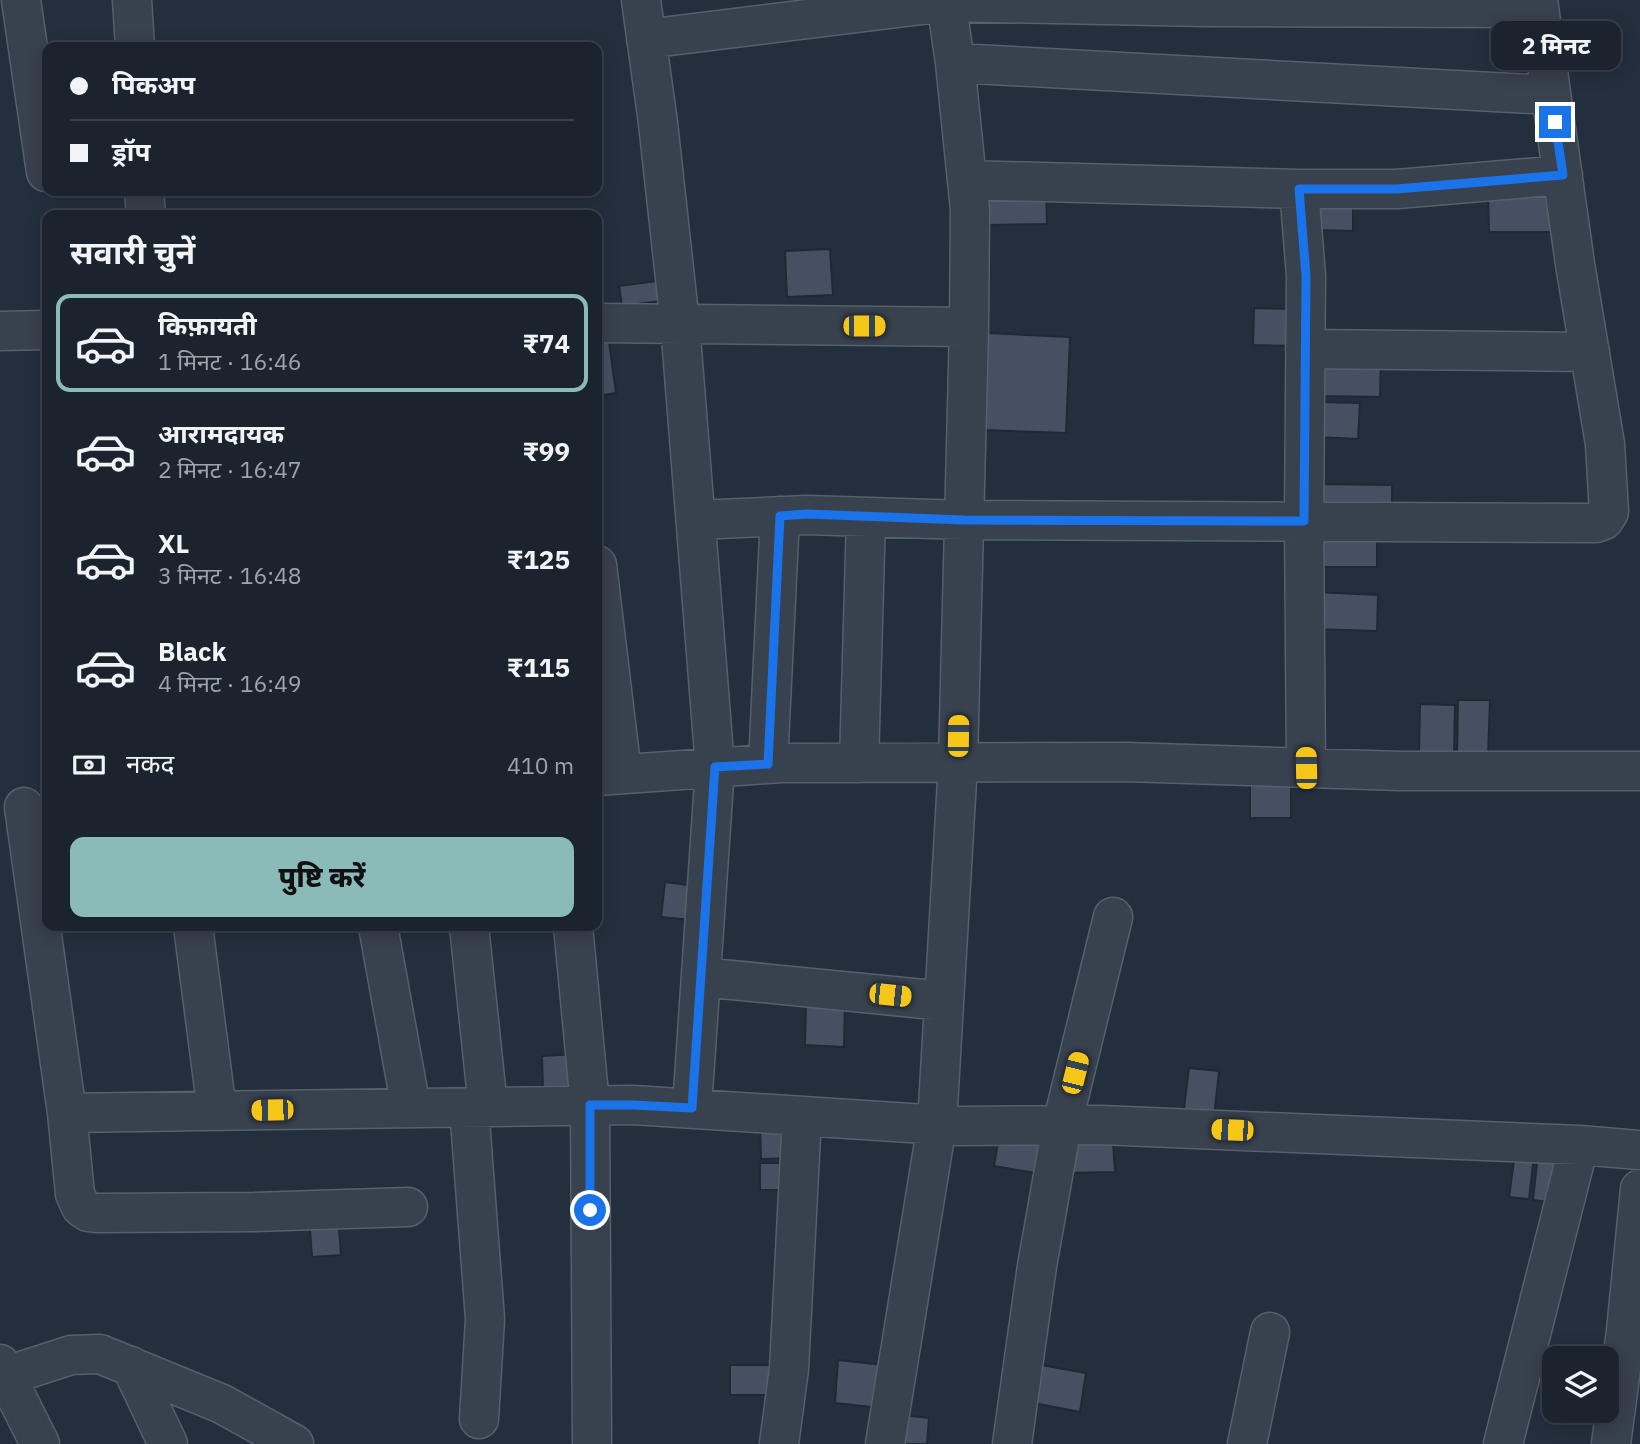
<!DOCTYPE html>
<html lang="hi">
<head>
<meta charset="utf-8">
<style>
	:root { --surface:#1b232e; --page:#242b36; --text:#f1f3f6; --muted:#a0a4aa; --line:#39404a; --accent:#8bbbb9 }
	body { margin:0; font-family:"IBM Plex Sans","Noto Sans Devanagari",sans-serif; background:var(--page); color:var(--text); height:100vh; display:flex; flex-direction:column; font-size:26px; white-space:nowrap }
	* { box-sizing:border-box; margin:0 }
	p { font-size:23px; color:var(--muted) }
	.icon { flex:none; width:38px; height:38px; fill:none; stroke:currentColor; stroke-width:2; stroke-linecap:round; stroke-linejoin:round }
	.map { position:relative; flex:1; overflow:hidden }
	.panel { position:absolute; left:42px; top:210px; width:560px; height:721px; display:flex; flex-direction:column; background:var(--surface); border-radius:14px; box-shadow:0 4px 18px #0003,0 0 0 2px var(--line) }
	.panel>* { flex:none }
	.top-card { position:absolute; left:42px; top:42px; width:560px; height:154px; border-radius:14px; box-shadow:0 4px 18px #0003,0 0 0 2px var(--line); display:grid; align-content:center; height:154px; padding:0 28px; background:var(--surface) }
	.tools { position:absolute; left:1542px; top:1346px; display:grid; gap:14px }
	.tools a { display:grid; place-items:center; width:77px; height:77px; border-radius:14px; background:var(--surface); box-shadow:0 4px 18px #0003,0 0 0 2px var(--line); font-size:35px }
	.end { position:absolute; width:32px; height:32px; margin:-16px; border:9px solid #1a73e8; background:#fff; box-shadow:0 0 0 4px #fff }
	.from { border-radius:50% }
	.bubble { position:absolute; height:49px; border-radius:14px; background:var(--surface); box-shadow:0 4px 18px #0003,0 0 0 2px var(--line); font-size:23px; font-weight:800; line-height:49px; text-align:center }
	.car { position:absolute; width:21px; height:42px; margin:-21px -10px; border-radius:9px; box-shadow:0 0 5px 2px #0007; background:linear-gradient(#f5c518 24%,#345 0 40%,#f5c518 0 76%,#345 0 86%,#f5c518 0) }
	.top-card b { display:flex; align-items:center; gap:24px; height:66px; font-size:26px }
	.top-card b+b { border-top:2px solid var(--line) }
	.top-card i { width:18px; height:18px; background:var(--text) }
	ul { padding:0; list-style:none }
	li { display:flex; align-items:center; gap:21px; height:98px; margin:0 14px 10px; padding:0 14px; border:4px solid transparent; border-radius:14px }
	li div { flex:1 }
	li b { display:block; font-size:26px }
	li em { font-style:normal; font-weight:800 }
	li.active { border-color:var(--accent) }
	li>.icon { width:63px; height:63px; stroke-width:1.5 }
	h2 { padding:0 28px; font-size:32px; line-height:84px }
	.pay { display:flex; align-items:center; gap:18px; height:77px; padding:0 28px; font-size:26px }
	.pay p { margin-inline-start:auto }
	.primary-button { display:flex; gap:14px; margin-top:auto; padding:14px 28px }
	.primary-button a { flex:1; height:80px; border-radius:14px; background:var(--accent); color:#111; font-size:28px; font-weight:800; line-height:80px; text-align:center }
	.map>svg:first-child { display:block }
	.building { fill:#455162; stroke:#1f2835; stroke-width:2 }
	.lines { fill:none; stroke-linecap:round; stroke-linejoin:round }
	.minor-casing { stroke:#565f6c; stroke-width:41 }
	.minor { stroke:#38414e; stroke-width:38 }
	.route { stroke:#1a73e8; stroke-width:9 }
</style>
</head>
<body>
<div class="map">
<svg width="1640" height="1444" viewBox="0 0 1640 1444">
	<rect width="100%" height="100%" fill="#242f3e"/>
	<path class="building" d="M 1046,184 L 1047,224 L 984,225 L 983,185 Z
		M 1488,195 L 1564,195 L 1564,232 L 1489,232 Z
		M 1318,199 L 1353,200 L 1353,231 L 1317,230 Z
		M 830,249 L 833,295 L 787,297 L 785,251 Z
		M 665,280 L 668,300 L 622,306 L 619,286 Z
		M 1254,308 L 1296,309 L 1294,346 L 1253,345 Z
		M 607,327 L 616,393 L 597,396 L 597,328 Z
		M 987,333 L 1070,337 L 1066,433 L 983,430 Z
		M 1320,356 L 1381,357 L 1380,397 L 1319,396 Z
		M 1319,402 L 1360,403 L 1358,439 L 1318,437 Z
		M 1318,484 L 1392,485 L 1392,519 L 1318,518 Z
		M 1316,526 L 1377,526 L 1377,567 L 1316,567 Z
		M 1315,592 L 1378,595 L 1377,631 L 1314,629 Z
		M 1458,700 L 1490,700 L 1488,756 L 1457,755 Z
		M 1420,704 L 1455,705 L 1454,753 L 1419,752 Z
		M 1250,773 L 1291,773 L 1291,818 L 1250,818 Z
		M 665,882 L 696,886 L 692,920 L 661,917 Z
		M 806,1001 L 845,1003 L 844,1047 L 805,1045 Z
		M 577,1054 L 578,1089 L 543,1090 L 542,1056 Z
		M 1189,1068 L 1219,1071 L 1213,1127 L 1182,1124 Z
		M 793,1123 L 795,1158 L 761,1159 L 760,1124 Z
		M 1000,1130 L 1047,1138 L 1042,1174 L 994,1166 Z
		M 1113,1142 L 1115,1172 L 1065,1173 L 1064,1143 Z
		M 1515,1153 L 1534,1156 L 1529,1199 L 1509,1197 Z
		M 1538,1154 L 1562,1157 L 1556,1203 L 1533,1200 Z
		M 760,1163 L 791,1163 L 792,1190 L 760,1190 Z
		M 338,1214 L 341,1255 L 312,1257 L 309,1217 Z
		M 838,1360 L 884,1365 L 881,1408 L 835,1403 Z
		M 730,1365 L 772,1365 L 773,1395 L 730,1395 Z
		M 1041,1365 L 1086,1373 L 1080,1412 L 1034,1403 Z
		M 892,1414 L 929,1418 L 927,1444 L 903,1444 Z"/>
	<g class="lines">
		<defs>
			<path id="minor" d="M 21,0 L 46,172
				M 132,0 L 135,47
				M 641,0 L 658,123 L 680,324 L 715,767 L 692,1108
				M 646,39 L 946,2 L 1206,7 L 1539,8
				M 955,63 L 1551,95
				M 967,180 L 1299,189 L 1397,189 L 1563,175
				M 1299,189 L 1306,276 L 1304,521 L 1306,768
				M 144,191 L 146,215
				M 597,323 L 969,327 L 970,210 L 955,63 L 946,0
				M 0,331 L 47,330
				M 1305,349 L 1590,352
				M 696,520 L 807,515 L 964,520 L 1596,523 L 1604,520 L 1609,512 L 1605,444 L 1575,264 L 1538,0
				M 597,565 L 622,774
				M 859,763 L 866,517
				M 768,764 L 780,516
				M 597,776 L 781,763 L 1126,762 L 1400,771 L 1640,771
				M 24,807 L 67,1113 L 75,1194 L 81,1207 L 88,1212 L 96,1213 L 254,1212 L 408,1207
				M 193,926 L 217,1111
				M 378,926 L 411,1108
				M 469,926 L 488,1107
				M 573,926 L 590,1105 L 592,1444
				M 701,977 L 944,1001
				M 469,1107 L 485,1319 L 479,1419
				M 67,1113 L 633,1105 L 956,1126 L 1101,1125 L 1579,1145 L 1640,1150
				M 0,1364 L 40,1444
				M 131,1366 L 168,1444
				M 0,1378 L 71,1355 L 100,1354 L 222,1404 L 294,1444
				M 779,1444 L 789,1369 L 802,1116
				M 885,1444 L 937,1124 L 958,763 L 969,327
				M 1012,1444 L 1037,1266 L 1062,1125 L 1113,917
				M 1247,1444 L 1270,1332
				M 1503,1444 L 1579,1145
				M 1611,1444 L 1626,1331 L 1640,1189"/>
		</defs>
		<use href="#minor" class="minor-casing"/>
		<use href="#minor" class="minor"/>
	</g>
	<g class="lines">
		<path class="route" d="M 590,1210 L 590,1105 L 633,1105 L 692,1108 L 715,767 L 768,764 L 780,516 L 807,514 L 964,520 L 1304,521 L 1306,276 L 1299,189 L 1397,189 L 1563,175 L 1555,122"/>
	</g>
</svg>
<div class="tools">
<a><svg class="icon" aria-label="layers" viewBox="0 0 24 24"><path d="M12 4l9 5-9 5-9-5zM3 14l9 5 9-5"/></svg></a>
</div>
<i class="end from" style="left:590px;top:1210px"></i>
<i class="end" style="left:1555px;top:122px"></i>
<div class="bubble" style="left:1491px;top:21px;width:130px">2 मिनट</div>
<i class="car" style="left:864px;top:326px;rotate:90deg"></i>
<i class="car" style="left:958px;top:736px;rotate:1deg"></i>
<i class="car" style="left:1306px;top:768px;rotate:359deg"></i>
<i class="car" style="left:890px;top:995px;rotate:96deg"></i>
<i class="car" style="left:1075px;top:1073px;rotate:14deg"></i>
<i class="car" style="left:272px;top:1110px;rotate:269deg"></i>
<i class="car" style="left:1232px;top:1130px;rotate:272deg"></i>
<div class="top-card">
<b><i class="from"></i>पिकअप</b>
<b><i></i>ड्रॉप</b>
</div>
<section class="panel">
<h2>सवारी चुनें</h2>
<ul>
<li class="active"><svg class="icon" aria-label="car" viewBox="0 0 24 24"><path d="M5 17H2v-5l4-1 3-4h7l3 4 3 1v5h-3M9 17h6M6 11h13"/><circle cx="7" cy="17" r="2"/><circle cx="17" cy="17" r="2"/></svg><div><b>किफ़ायती</b><p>1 मिनट · 16:46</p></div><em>₹74</em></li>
<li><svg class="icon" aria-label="car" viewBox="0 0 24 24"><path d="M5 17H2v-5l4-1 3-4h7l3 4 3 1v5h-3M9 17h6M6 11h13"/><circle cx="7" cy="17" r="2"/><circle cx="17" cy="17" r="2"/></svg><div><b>आरामदायक</b><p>2 मिनट · 16:47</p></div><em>₹99</em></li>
<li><svg class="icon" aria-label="car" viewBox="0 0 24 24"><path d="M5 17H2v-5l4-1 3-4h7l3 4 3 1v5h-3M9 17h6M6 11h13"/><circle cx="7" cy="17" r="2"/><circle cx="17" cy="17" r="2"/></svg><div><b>XL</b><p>3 मिनट · 16:48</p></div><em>₹125</em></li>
<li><svg class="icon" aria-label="car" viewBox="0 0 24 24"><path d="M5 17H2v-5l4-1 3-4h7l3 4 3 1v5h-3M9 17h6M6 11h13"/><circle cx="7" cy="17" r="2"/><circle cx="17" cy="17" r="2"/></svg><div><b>Black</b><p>4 मिनट · 16:49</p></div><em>₹115</em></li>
</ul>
<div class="pay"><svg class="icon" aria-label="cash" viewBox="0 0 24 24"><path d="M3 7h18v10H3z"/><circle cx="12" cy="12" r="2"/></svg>नकद<p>410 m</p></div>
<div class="primary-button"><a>पुष्टि करें</a></div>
</section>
</div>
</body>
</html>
